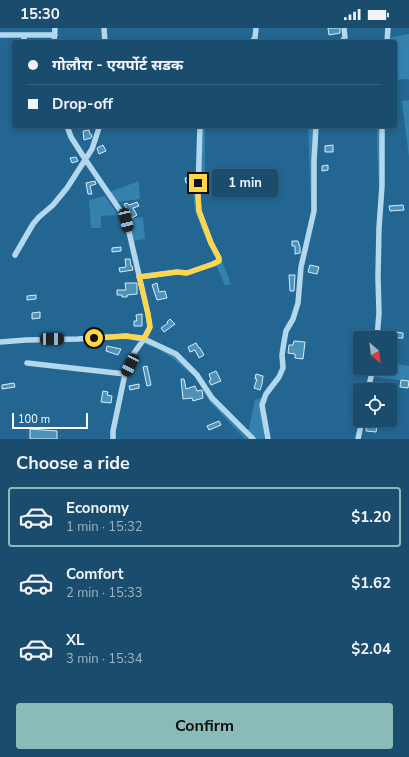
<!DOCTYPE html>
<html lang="en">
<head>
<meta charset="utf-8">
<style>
	:root { --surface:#1a4c6d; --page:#275675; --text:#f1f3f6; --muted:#9fb4c2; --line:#386380; --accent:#8bbbb9 }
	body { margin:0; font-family:"Nunito Sans","Noto Sans Devanagari",sans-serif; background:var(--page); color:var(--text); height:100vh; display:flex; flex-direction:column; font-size:15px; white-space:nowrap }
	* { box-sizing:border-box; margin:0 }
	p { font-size:13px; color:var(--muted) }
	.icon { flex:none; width:22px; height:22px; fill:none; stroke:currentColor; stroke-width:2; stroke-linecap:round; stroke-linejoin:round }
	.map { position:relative; height:411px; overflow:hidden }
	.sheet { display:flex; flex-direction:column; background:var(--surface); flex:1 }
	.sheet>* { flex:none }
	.guide { position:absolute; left:12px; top:12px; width:385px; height:88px; border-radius:4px; box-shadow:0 2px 6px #0003,0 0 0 1px var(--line); display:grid; align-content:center; height:88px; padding:0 16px; background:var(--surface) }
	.needle { width:26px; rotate:152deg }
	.tools { position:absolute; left:353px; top:303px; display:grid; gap:8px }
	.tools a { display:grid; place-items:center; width:44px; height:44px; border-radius:4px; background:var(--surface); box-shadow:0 2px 6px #0003,0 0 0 1px var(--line); font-size:20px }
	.scale { position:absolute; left:12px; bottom:10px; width:76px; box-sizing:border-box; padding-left:4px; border:2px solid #fff; border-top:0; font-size:11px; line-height:14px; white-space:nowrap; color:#fff; -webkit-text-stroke:3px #226691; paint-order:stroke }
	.end { position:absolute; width:18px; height:18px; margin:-9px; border:5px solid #ffd54a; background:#111; box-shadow:0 0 0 2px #111 }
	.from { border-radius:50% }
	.bubble { position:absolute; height:28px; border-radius:4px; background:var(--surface); box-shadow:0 2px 6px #0003,0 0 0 1px var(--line); font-size:13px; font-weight:700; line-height:28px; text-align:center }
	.car { position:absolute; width:12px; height:24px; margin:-12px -6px; border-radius:5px; box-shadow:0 0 3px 1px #0007; background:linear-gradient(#222 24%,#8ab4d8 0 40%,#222 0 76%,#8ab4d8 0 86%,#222 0) }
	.guide b { display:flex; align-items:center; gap:14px; height:38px; font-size:15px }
	.guide b+b { border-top:1px solid var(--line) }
	.guide i { width:10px; height:10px; background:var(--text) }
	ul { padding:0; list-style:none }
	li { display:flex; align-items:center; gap:12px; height:60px; margin:0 8px 6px; padding:0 8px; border:2px solid transparent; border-radius:4px }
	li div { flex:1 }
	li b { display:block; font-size:15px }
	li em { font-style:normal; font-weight:700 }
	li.active { border-color:var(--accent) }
	li>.icon { width:36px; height:36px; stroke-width:1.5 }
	h2 { padding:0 16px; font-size:18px; line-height:48px }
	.cta { display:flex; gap:8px; margin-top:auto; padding:8px 16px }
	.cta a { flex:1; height:46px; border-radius:4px; background:var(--accent); color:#111; font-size:16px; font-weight:700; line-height:46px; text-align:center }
	.status { display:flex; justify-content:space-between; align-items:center; height:28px; padding:0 20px; background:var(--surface); direction:ltr }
	.status svg { height:11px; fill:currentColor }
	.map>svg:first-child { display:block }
	.green { fill:#3581ae }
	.building { fill:#4e91b9; stroke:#d8edf9 }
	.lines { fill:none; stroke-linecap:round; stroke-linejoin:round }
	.minor { stroke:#b3d7ed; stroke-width:5.5 }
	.route { stroke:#ffd54a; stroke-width:5 }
</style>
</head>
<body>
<div class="status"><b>15:30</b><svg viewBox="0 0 49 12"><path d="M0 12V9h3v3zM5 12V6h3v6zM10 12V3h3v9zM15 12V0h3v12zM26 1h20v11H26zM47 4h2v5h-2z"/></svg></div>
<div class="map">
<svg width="409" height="411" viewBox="0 0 409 411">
	<rect width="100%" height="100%" fill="#226691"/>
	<path class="green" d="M 409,6 L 409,52 L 408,51 L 395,52 L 395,14 L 390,14 L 391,9 Z
		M 409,72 L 409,130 L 402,73 Z
		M 201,98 L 205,98 L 205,145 L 201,146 Z
		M 308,98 L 312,98 L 313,99 L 312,178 L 311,178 Z
		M 377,98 L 379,98 C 380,120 382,142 379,163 L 377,117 Z
		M 197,102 L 198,108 L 196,168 L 210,215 L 217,233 L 212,235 L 216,231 L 203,204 L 195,183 L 192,157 L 195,156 Z
		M 139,153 L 140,171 L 116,174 L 109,164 Z
		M 105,168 L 118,187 L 101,188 L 101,200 L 91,200 L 89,172 Z
		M 143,189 L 145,211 L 133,213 L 128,191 Z
		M 222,233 L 231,256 L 225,258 L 216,236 Z
		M 144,314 L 159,319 L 174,328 L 196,348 L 223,385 L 248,411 L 245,411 L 210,374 L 195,349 L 172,330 L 158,321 L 142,315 Z
		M 390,335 L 409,338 L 409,353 L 374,349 L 376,340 L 390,340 Z
		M 261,370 L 261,385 L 265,411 L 255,411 L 244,401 L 249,401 L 255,372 Z"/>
	<path class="building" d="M 328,0 L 340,0 L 340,5 L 329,7 Z
		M 89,102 L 90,106 L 91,106 L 92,108 L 91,110 L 84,112 L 83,103 Z
		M 103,117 L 106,123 L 99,126 L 97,120 Z
		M 333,117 L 333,124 L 325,124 L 325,118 Z
		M 76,129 L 78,133 L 72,135 L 70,130 Z
		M 328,137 L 328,142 L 322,143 L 322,138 Z
		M 192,149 L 192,155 L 186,155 L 185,150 Z
		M 95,153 L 96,156 L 90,158 L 92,166 L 88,166 L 86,155 Z
		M 137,174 L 139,178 L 133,180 L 137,187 L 132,190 L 124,176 L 127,175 L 129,177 Z
		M 403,177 L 404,182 L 390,183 L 389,178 Z
		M 292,213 L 298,213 L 300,219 L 300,225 L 295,226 L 295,218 L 292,218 Z
		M 121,219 L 121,223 L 112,224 L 112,220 Z
		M 125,231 L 130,231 L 131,238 L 132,238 L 133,242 L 120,244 L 119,240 L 126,239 Z
		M 310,237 L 319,239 L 317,246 L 308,244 Z
		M 289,247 L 295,247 L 294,263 L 290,263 Z
		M 125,255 L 137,255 L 137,266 L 127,267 L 127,269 L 122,269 L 122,267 L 117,267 L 117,262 L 126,262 Z
		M 157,255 L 159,264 L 165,263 L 167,270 L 157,272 L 152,257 Z
		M 36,267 L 36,271 L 27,272 L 27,268 Z
		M 40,284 L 40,290 L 32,291 L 32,285 Z
		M 142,286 L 142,298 L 134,298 L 134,293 L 137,293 L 136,287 Z
		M 170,291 L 175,296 L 164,304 L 161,300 L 168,295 L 167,294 Z
		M 396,304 L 403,305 L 403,310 L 396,310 Z
		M 294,313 L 305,314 L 303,331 L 295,330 L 295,326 L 288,325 L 289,317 L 293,317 Z
		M 196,315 L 199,320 L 200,320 L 204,327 L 199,330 L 195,322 L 190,324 L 188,319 Z
		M 107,318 L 121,321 L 118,327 L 106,323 Z
		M 147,338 L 151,357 L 147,358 L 143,339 Z
		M 216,343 L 221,353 L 211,357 L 209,353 L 211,352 L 209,346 Z
		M 256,346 L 263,348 L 262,356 L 260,362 L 254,360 L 257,351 L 255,351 Z
		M 181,351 L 184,351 L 186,361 L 195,358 L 197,363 L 202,362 L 203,370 L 193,373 L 192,370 L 183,371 Z
		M 401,352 L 409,353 L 408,360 L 400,359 Z
		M 14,355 L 15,359 L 2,361 L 2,357 Z
		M 139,356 L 139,360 L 130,362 L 129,358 Z
		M 392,358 L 397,359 L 395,367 L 390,366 Z
		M 103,363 L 108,364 L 107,367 L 112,368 L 111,375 L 101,374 Z
		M 367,392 L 378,392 L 376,404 L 366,403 Z
		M 219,393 L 221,397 L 209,402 L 207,398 Z
		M 30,401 L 57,403 L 57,411 L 30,411 Z"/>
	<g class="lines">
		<path class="minor" d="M 104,0 L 105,14
			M 0,7 L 55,7
			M 24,14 L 24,7
			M 54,14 L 55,0
			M 252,14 L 255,10 L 256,0
			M 342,14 L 345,9 L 344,0
			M 387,14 L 388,0
			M 67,98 L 71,109 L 85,131 L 126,191 L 148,286 L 150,299 L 144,311 L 134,325 L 125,346 L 113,403 L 113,411
			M 15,227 L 33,196 L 39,189 L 53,177 L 67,160 L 92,121 L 98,103 L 99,98
			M 139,249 L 177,244 L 187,245 L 213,236 L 219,233 L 219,230 L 211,215 L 199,183 L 198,168 L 200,98
			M 377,310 L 379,285 L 378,249 L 379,200 L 382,158 L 382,98
			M 0,314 L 26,312 L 78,311 L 126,308 L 144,311 L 176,326 L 197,347 L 212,370 L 253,411
			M 27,335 L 125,346
			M 368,362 L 373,340
			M 268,411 L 262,377 L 266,366 L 279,349 L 283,340 L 282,327 L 284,314 L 286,303 L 293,291 L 298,275 L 301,239 L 314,183 L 314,133 L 316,98
			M 358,411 L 362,392"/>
	</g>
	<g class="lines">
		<path class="route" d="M 94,310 L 126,308 L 144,310 L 150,299 L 148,286 L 139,249 L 177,244 L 187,245 L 213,236 L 219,233 L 219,230 L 211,215 L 199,183 L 198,168 L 198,155"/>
	</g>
</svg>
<div class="tools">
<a><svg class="needle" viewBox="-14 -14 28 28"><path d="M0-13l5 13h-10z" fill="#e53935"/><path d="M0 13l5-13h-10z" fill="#9fb4c2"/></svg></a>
<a><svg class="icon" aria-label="locate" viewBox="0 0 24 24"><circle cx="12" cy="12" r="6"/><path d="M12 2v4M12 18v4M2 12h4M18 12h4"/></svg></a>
</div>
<div class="scale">100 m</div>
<i class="end from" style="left:94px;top:310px"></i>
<i class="end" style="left:198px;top:155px"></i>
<div class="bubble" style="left:212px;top:141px;width:66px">1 min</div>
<i class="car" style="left:126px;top:192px;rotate:167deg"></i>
<i class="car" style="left:52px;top:311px;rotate:89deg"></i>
<i class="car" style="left:130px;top:337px;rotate:207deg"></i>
<div class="guide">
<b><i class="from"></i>गोलौरा - एयर्पोर्ट सडक</b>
<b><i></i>Drop-off</b>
</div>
</div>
<section class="sheet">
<h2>Choose a ride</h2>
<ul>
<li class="active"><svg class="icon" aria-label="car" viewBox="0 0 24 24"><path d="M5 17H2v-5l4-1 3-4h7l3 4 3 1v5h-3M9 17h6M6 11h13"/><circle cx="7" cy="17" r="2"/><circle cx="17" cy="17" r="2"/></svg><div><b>Economy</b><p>1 min · 15:32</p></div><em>$1.20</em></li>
<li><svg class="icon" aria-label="car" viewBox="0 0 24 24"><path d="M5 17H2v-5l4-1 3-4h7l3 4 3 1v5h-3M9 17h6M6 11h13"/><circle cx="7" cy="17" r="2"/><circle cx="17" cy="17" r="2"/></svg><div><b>Comfort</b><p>2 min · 15:33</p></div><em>$1.62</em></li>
<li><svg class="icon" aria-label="car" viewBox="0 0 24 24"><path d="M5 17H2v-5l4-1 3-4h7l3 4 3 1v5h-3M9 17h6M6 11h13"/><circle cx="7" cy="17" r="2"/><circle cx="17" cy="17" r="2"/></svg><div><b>XL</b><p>3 min · 15:34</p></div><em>$2.04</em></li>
</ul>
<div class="cta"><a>Confirm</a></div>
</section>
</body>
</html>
